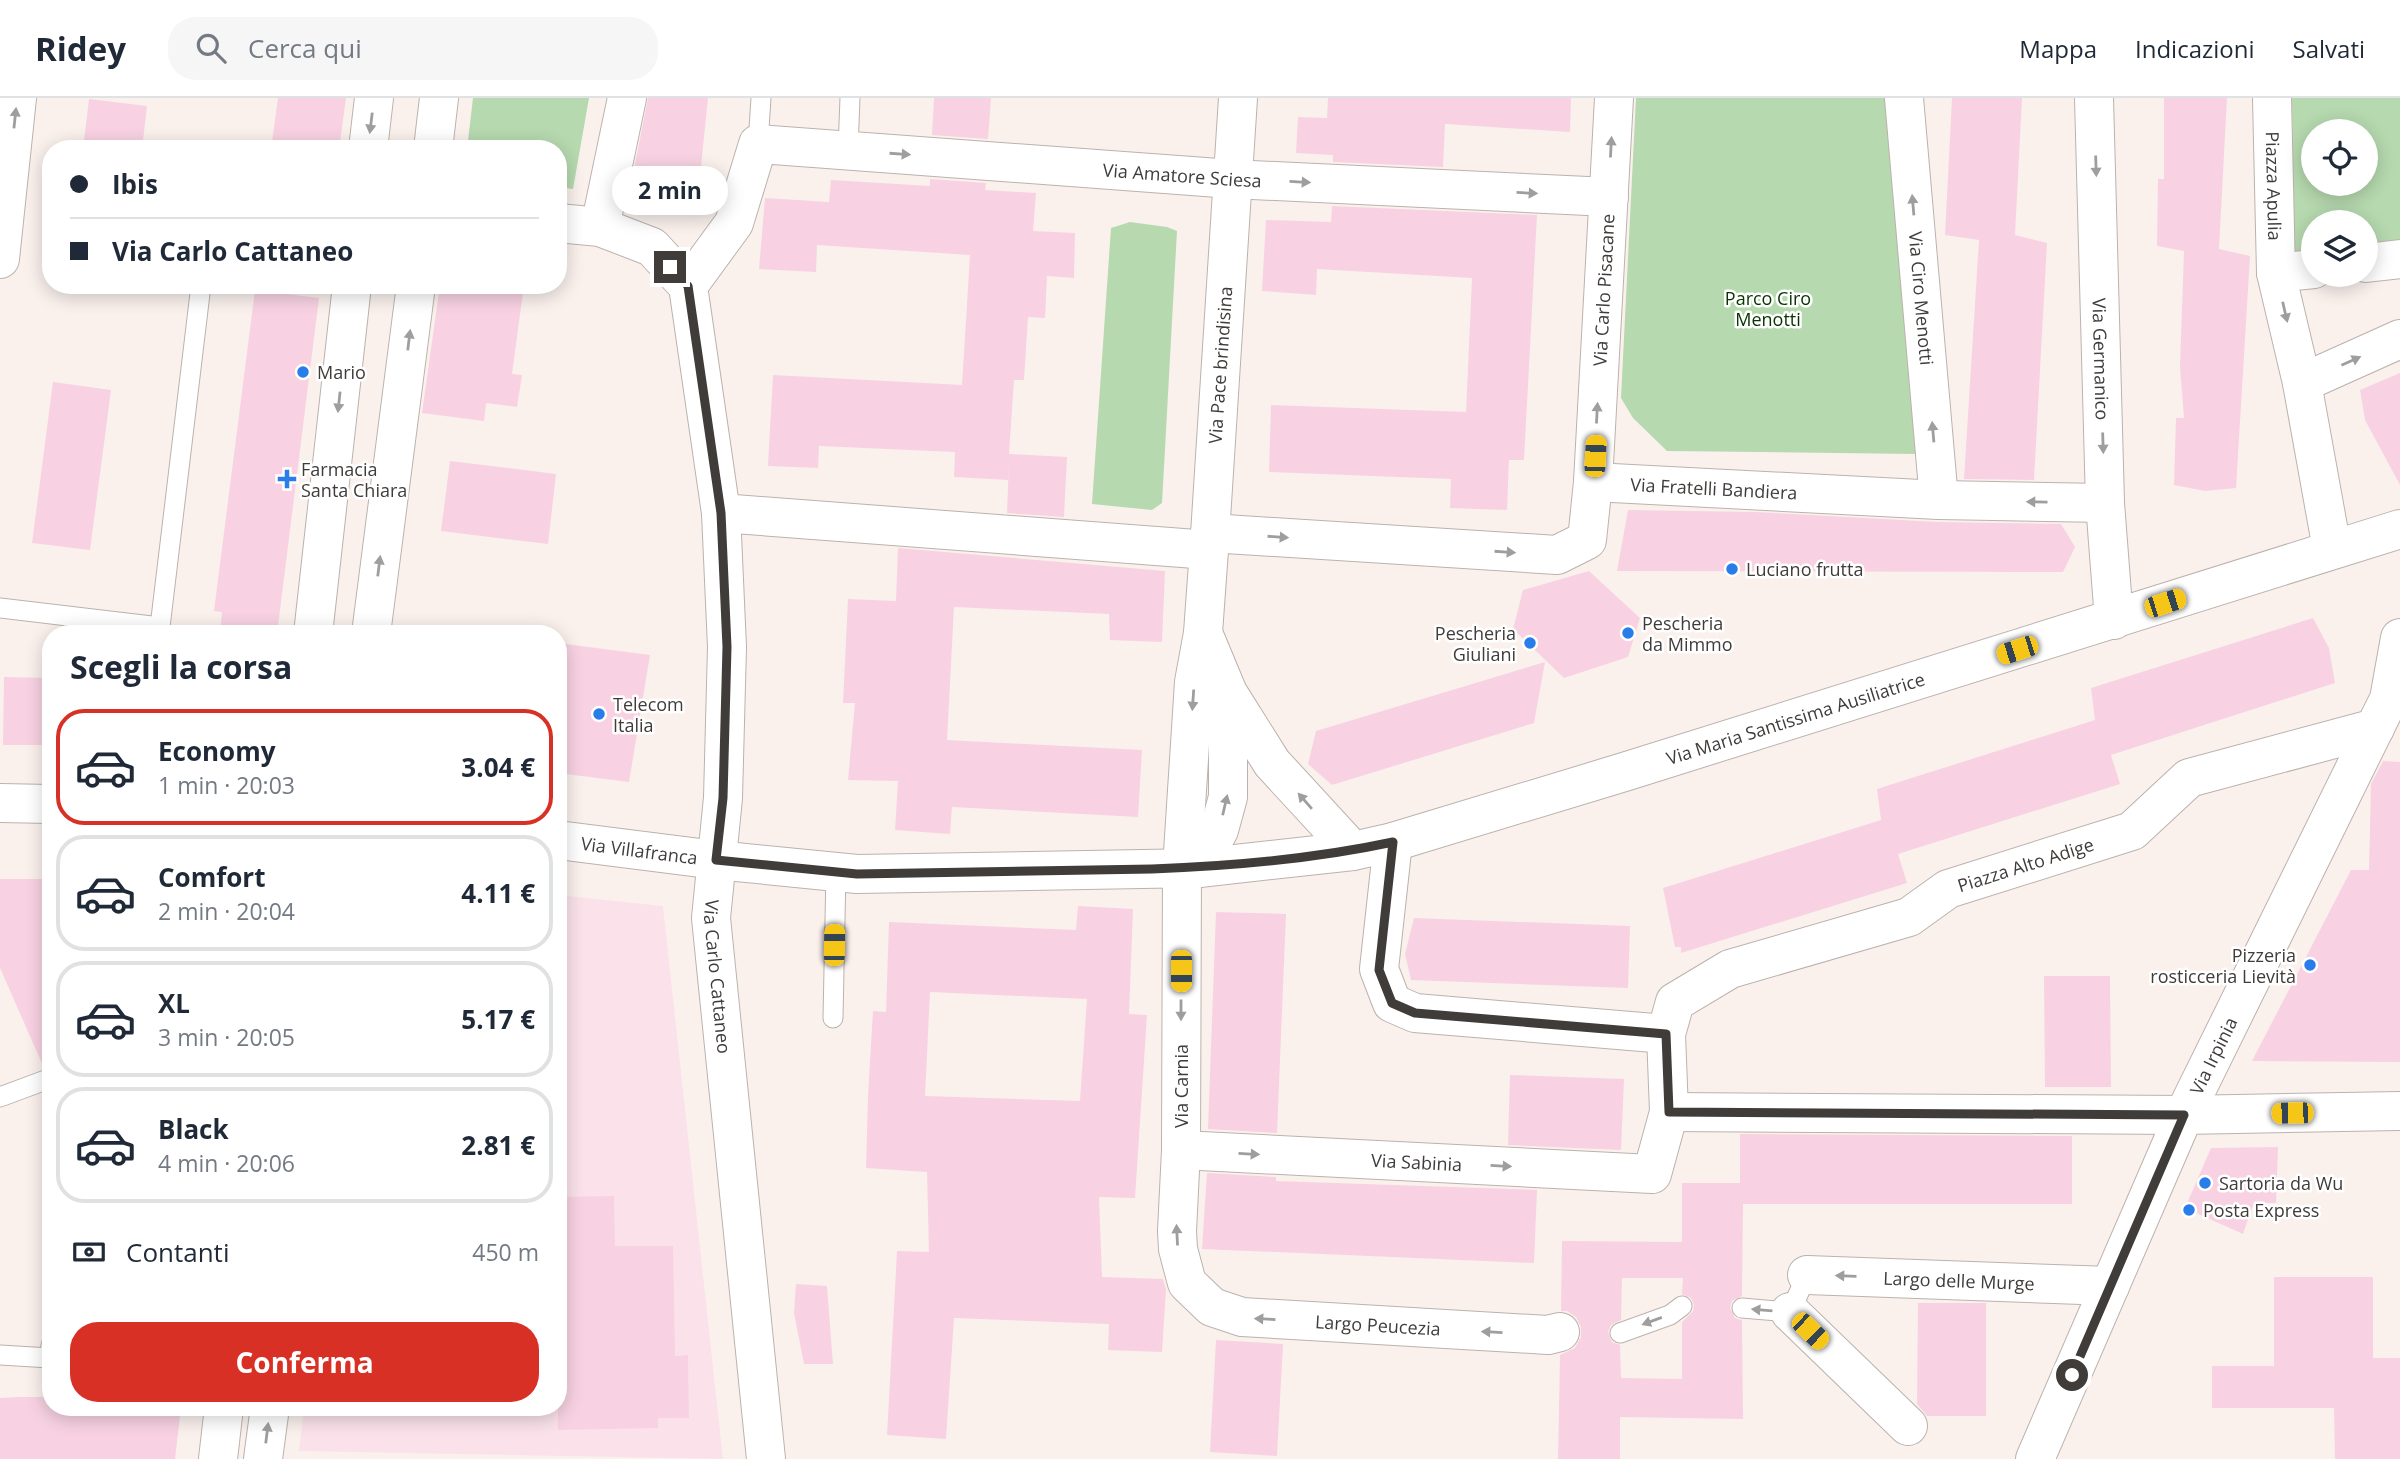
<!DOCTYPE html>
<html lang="it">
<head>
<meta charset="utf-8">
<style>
	:root { --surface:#fff; --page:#f6f6f7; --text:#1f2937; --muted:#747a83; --line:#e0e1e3; --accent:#d93025 }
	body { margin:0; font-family:"Open Sans",sans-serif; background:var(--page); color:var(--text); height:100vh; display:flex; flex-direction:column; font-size:26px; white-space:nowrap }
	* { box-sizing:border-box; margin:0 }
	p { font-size:23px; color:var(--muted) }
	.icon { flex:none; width:38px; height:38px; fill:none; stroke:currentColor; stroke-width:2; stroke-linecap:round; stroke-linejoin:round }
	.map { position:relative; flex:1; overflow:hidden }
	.details { position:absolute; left:42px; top:527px; width:525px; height:791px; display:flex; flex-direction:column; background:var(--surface); border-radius:28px; box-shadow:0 4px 18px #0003 }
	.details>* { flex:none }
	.guide { position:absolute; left:42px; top:42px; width:525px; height:154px; border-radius:28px; box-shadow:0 4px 18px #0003; display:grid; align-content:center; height:154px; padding:0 28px; background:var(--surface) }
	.tools { position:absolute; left:2301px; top:21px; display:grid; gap:14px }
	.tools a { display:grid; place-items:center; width:77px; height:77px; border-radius:50%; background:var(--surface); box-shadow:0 4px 18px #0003; font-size:35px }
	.end { position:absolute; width:32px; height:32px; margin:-16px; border:9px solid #3f3c3a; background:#fff; box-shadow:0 0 0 4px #fff }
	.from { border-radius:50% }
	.bubble { position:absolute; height:49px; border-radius:24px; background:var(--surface); box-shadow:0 4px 18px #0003; font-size:23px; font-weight:700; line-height:49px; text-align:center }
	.car { position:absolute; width:21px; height:42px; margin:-21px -10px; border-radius:9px; box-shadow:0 0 5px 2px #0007; background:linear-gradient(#f5c518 24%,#345 0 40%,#f5c518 0 76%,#345 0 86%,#f5c518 0) }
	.guide b { display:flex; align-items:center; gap:24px; height:66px; font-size:26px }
	.guide b+b { border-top:2px solid var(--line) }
	.guide i { width:18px; height:18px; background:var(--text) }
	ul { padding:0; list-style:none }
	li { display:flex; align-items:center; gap:21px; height:116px; margin:0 14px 10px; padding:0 14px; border:4px solid var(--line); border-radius:28px }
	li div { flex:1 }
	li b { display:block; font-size:26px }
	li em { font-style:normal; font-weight:700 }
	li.on { border-color:var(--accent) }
	li>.icon { width:63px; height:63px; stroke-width:1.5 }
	h2 { padding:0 28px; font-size:32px; line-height:84px }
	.pay { display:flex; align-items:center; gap:18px; height:77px; padding:0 28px; font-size:26px }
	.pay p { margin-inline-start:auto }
	.action { display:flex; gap:14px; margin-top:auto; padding:14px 28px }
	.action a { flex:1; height:80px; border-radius:28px; background:var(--accent); color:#fff; font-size:28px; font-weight:700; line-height:80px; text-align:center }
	header { display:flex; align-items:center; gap:42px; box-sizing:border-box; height:98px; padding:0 35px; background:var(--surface); border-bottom:2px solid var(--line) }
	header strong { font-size:33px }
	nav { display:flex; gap:38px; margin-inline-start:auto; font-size:24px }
	.search { width:490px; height:63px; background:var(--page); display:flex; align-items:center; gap:18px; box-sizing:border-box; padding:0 24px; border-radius:28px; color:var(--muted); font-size:26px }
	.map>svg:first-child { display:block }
	.education { fill:#fbe2ea }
	.green { fill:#b6d9af; fill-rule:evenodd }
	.building { fill:#f8d2e2; fill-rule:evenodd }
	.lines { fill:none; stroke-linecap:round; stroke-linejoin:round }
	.lane-casing { stroke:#bbb2ae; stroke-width:21 }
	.street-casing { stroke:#bbb2ae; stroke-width:40 }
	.secondary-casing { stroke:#bbb2ae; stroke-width:40 }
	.lane { stroke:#fff; stroke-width:19 }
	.street { stroke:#fff; stroke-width:38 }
	.secondary { stroke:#fff; stroke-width:38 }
	.oneway { fill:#9f9e9c }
	.route { stroke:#3f3c3a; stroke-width:9 }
	.poi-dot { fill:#287de8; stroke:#fff; stroke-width:2.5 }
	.labels { text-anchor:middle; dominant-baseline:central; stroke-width:5; stroke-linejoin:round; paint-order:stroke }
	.street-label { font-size:18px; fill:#3f3c3a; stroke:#fff }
	.park-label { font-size:18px; fill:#093402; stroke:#fff }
	.poi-label { font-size:18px; fill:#3f3c3a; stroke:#fff; text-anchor:start }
</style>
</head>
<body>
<header>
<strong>Ridey</strong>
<div class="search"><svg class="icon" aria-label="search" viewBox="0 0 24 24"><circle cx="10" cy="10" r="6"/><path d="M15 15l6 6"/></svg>Cerca qui</div>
<nav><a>Mappa</a><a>Indicazioni</a><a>Salvati</a></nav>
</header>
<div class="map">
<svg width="2400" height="1361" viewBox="0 0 2400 1361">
	<rect width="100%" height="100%" fill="#faf1ed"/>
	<path class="education" d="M 558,797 L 663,808 L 723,1361 L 299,1353 L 304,1309 L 558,1309 Z"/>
	<path class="green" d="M 473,0 L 589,0 L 573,91 L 558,89 L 558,51 L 467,51 Z
		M 1636,0 L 1898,0 L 1918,356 L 1667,353 L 1633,320 L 1621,300 Z
		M 2292,0 L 2400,0 L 2400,147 L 2366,150 L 2366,124 L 2314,124 L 2313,155 L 2294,156 ZM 2314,33 L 2366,33 L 2366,86 L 2314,86 Z
		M 1130,124 L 1167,129 L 1177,133 L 1162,405 L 1152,412 L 1092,406 L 1111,130 Z"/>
	<path class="building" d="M 278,0 L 346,0 L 339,51 L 271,51 Z
		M 648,0 L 708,0 L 700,78 L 670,84 L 634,71 Z
		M 934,0 L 991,0 L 988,41 L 932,37 Z
		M 1328,0 L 1571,0 L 1570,34 L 1445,26 L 1443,69 L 1333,64 L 1333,57 L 1296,55 L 1298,19 L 1327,20 Z
		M 1952,0 L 2022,0 L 2015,137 L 2047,145 L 2034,382 L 1964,381 L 1979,142 L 1945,137 Z
		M 2164,0 L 2227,0 L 2219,151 L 2250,158 L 2236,390 L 2205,393 L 2174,387 L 2176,320 L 2184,320 L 2180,269 L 2184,153 L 2157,148 L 2158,81 L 2164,81 Z
		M 89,1 L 147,8 L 142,51 L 83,51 Z
		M 930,81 L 986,85 L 985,92 L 1036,95 L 1033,133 L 1075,135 L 1074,180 L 1047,178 L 1045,220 L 1028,219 L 1024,282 L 1014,282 L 1009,356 L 1067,359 L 1064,419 L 1007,415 L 1009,362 L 1008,382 L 954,379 L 955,354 L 819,348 L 818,370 L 768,368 L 773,277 L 962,287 L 970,157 L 817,147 L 816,174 L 759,171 L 765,100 L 829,104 L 831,82 L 930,88 Z
		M 1332,108 L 1537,117 L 1524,362 L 1509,362 L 1507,412 L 1450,410 L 1451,381 L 1269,374 L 1271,307 L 1466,314 L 1472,180 L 1317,171 L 1316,197 L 1262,193 L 1266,122 L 1331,124 Z
		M 440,187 L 524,187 L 512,276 L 522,277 L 517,309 L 486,305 L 484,323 L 422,315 Z
		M 255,192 L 319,200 L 277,536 L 220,536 L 222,514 L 214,513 Z
		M 2400,275 L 2400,387 L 2365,322 L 2360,292 Z
		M 53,284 L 111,292 L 90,452 L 32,445 Z
		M 450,363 L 556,376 L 548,446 L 441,433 Z
		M 1628,412 L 1755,414 L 1938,424 L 2061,426 L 2075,449 L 2063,474 L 1617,473 Z
		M 898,450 L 1165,473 L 1162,544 L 1110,542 L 1109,516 L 954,509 L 947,642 L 1142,652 L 1138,719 L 952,709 L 950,736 L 895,732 L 898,683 L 848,682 L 855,605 L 843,605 L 848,501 L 896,503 Z
		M 1589,473 L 1640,520 L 1628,559 L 1564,580 L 1513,531 L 1523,492 Z
		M 2313,520 L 2329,550 L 2335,585 L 2111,657 L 2120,686 L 1898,756 L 1907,785 L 1681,855 L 1681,849 L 1675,849 L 1663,790 L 1881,722 L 1877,691 L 2095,622 L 2091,590 Z
		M 558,545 L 650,557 L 629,684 L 558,675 Z
		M 1545,564 L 1534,625 L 1332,687 L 1308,666 L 1316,633 Z
		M 4,579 L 51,580 L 51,647 L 3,647 Z
		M 2383,663 L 2400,664 L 2400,964 L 2252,963 L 2351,772 L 2369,772 L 2371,686 Z
		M 0,781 L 51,781 L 51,968 L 44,970 L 0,870 Z
		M 1078,808 L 1133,811 L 1129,916 L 1147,917 L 1135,1100 L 1099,1099 L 1102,1179 L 1163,1181 L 1166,1191 L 1162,1254 L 1108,1252 L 1109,1226 L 954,1220 L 946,1341 L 887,1337 L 897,1153 L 929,1154 L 927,1074 L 866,1070 L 868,998 L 873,913 L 886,914 L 889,824 L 1076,832 ZM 930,894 L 1087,901 L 1080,1003 L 925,998 Z
		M 1216,814 L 1286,816 L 1277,1035 L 1208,1031 Z
		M 1414,820 L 1630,828 L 1628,890 L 1411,882 L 1405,856 Z
		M 2044,878 L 2110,878 L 2111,989 L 2045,989 Z
		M 1510,977 L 1624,981 L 1621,1052 L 1508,1047 Z
		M 1740,1036 L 2072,1038 L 2072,1106 L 1743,1106 L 1742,1198 L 1732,1203 L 1730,1210 L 1735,1220 L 1742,1222 L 1743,1321 L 1620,1319 L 1620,1361 L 1558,1361 L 1560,1257 L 1575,1250 L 1581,1239 L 1581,1229 L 1576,1219 L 1567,1213 L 1561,1213 L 1562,1143 L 1682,1144 L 1682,1085 L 1740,1085 ZM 1622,1180 L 1683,1180 L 1682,1196 L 1691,1200 L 1694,1207 L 1693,1213 L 1682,1224 L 1682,1281 L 1621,1280 L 1620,1247 L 1612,1244 L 1608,1234 L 1611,1227 L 1621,1222 Z
		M 2278,1049 L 2276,1105 L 2254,1105 L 2243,1136 L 2185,1110 L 2211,1050 Z
		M 1207,1075 L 1276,1079 L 1276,1083 L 1537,1092 L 1534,1165 L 1202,1151 Z
		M 614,1098 L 615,1148 L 673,1148 L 675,1258 L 688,1257 L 689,1320 L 658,1320 L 658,1330 L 558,1332 L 558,1099 Z
		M 2274,1179 L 2373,1179 L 2373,1260 L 2400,1260 L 2400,1361 L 2335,1361 L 2334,1310 L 2212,1310 L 2212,1268 L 2274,1268 Z
		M 796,1186 L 827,1188 L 833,1266 L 804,1266 L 794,1215 Z
		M 1918,1205 L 1986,1205 L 1986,1318 L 1927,1318 L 1917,1306 Z
		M 1216,1242 L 1283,1246 L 1277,1358 L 1210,1354 Z
		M 19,1299 L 51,1299 L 51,1309 L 181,1309 L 175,1361 L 0,1361 L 0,1300 Z"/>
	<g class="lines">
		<defs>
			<path id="lane" d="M 758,46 L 761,0
				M 848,52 L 850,0
				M 0,510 L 160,529 L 201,187
				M 833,920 L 836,773
				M 0,999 L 51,980
				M 1742,1210 L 1790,1214 L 1807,1177
				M 1620,1235 L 1670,1217 L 1682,1208
				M 0,1257 L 50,1260 L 51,1247"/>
			<g id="street">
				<path id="s1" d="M 1238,0 L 1209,452 L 1203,535 L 1194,584 L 1182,770 L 1181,1052 L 1177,1133 L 1178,1151 L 1187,1185 L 1212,1209 L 1242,1219 L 1548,1237 L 1560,1234"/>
				<path id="s2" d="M 1904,0 L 1939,402"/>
				<path id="s3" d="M 2094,0 L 2105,405 L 2114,522"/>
				<path id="s4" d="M 2272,0 L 2276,175 L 2302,285 L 2332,451"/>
				<path id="s5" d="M 558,125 L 600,129 L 652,149 L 688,188 L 721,415 L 727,549 L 723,700 L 711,820 L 766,1361"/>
				<path d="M 600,129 L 627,0"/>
				<path d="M 0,161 L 17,0"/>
				<path d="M 2366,165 L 2400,161"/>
				<path d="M 2276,175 L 2314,171"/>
				<path id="s6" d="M 688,188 L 734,125 L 758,46 L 1232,81 L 1609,99"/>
				<path d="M 2302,285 L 2400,241"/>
				<path id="s7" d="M 1593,384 L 1939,402 L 2105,405"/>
				<path d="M 721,415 L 1209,452"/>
				<path id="s8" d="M 1210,435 L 1557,457 L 1587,442 L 1593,384 L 1614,0"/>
				<path d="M 1203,535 L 1228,595 L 1272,665 L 1353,753"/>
				<path d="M 0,705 L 51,706"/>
				<path d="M 1393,744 L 1379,871 L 1392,905 L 1415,915 L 1666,936"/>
				<path d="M 1199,770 L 1219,732 L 1228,699 L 1228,596"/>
				<path d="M 1669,1014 L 2184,1017 L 2400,1013"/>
				<path id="s9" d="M 1181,1052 L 1652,1076 L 1669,1014 L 1666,936 L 1675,904 L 1730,871 L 1909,819 L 1948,791 L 2132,733 L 2189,680 L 2375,630"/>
				<path id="s10" d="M 1807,1177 L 2110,1188"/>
				<path d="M 1790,1214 L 1908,1328"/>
				<path id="s11" d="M 2035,1361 L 2184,1017 L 2389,601 L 2400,540"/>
			</g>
			<g id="secondary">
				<path d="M 368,51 L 374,0"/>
				<path d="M 433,51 L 439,0"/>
				<path d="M 313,536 L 352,187"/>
				<path d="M 371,536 L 416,187"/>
				<path id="s12" d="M 558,742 L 716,762 L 857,776 L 1199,770 L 1353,753 L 1393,744 L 1624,674 L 2400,431"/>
				<path d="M 218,1361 L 224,1309"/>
				<path d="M 263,1361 L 270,1309"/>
			</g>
		</defs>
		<use href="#lane" class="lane-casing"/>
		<use href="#street" class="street-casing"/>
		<use href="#secondary" class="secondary-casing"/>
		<use href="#lane" class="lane"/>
		<use href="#street" class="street"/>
		<use href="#secondary" class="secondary"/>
	</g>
	<defs><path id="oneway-solid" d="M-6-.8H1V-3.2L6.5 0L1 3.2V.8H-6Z" transform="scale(1.75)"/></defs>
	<g class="oneway">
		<use href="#oneway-solid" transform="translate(15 20) rotate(-84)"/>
		<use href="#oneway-solid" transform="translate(371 25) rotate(97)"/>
		<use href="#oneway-solid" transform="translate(1611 49) rotate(-87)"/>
		<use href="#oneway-solid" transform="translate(900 56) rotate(4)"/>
		<use href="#oneway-solid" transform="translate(2096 68) rotate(88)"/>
		<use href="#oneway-solid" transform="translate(1300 84) rotate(3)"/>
		<use href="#oneway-solid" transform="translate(1527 95) rotate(3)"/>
		<use href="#oneway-solid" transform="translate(1913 107) rotate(-95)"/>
		<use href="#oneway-solid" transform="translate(2285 214) rotate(77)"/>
		<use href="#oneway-solid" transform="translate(409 242) rotate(-83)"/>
		<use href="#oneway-solid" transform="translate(2351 263) rotate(-24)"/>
		<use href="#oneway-solid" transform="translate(339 304) rotate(96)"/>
		<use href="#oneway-solid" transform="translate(1597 315) rotate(-87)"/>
		<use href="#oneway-solid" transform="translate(1933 334) rotate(-95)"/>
		<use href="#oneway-solid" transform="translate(2103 345) rotate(88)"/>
		<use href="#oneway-solid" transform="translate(2037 404) rotate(-179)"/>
		<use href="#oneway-solid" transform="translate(1278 439) rotate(4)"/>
		<use href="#oneway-solid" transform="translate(1505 454) rotate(4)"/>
		<use href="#oneway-solid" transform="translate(379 468) rotate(-83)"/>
		<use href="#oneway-solid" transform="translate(1193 602) rotate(94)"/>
		<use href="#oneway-solid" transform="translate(1305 703) rotate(-131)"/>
		<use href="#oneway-solid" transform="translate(1225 707) rotate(-77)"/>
		<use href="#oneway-solid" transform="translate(1181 912) rotate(90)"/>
		<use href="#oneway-solid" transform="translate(1249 1056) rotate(3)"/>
		<use href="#oneway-solid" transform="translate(1501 1068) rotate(3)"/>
		<use href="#oneway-solid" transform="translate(1177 1137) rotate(-93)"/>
		<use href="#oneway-solid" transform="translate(1846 1178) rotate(-178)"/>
		<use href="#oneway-solid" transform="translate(1762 1212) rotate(-175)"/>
		<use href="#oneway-solid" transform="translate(1265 1221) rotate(-177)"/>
		<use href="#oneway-solid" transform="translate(1652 1223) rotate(160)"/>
		<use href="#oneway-solid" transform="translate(1492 1234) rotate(-177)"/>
		<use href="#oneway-solid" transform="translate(267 1335) rotate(-83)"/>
	</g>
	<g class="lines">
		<path class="route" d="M 670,169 L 688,188 L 721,415 L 727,549 L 723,700 L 716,762 L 857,776 L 1152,771 C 1233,768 1314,761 1393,744 L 1379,872 L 1392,905 L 1415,915 L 1666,936 L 1669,1014 L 2184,1017 L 2072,1277"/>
	</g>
	<g class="poi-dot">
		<circle cx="303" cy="274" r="7"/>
		<path d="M283.5 370.5h7v7h7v7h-7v7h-7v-7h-7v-7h7z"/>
		<circle cx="1732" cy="471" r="7"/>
		<circle cx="1628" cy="535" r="7"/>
		<circle cx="1530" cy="545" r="7"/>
		<circle cx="599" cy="616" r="7"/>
		<circle cx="2310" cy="867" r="7"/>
		<circle cx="2205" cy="1085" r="7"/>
		<circle cx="2189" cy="1112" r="7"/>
	</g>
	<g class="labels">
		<g class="street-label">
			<text stroke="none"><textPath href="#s6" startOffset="586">Via Amatore Sciesa</textPath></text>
			<text stroke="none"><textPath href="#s4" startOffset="88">Piazza Apulia</textPath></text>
			<text stroke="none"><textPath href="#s8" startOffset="632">Via Carlo Pisacane</textPath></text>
			<text stroke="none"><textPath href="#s2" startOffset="201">Via Ciro Menotti</textPath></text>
			<text stroke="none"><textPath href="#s3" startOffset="261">Via Germanico</textPath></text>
			<text transform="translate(1220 267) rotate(-86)">Via Pace brindisina</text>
			<text stroke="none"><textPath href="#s7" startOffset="121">Via Fratelli Bandiera</textPath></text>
			<text stroke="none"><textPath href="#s12" startOffset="1260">Via Maria Santissima Ausiliatrice</textPath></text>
			<text stroke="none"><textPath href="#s12" startOffset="82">Via Villafranca</textPath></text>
			<text stroke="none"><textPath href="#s9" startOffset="1027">Piazza Alto Adige</textPath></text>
			<text stroke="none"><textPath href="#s5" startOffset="845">Via Carlo Cattaneo</textPath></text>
			<text stroke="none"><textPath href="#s11" startOffset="441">Via Irpinia</textPath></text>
			<text transform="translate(1181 988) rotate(-90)">Via Carnia</text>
			<text stroke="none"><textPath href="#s9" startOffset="236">Via Sabinia</textPath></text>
			<text stroke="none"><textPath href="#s10" startOffset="152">Largo delle Murge</textPath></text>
			<text stroke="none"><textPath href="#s1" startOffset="1391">Largo Peucezia</textPath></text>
		</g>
		<g class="park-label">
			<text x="1768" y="200">Parco Ciro<tspan x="1768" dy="21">Menotti</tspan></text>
		</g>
		<g class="poi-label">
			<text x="317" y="274">Mario</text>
			<text x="301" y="371">Farmacia<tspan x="301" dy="21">Santa Chiara</tspan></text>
			<text x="1746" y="471">Luciano frutta</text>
			<text x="1642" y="525">Pescheria<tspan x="1642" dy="21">da Mimmo</tspan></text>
			<text x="1516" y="535" text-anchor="end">Pescheria<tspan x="1516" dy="21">Giuliani</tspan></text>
			<text x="613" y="606">Telecom<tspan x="613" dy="21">Italia</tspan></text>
			<text x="2296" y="857" text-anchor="end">Pizzeria<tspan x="2296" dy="21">rosticceria Lievità</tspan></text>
			<text x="2219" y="1085">Sartoria da Wu</text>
			<text x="2203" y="1112">Posta Express</text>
		</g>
	</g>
</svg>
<div class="tools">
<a><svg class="icon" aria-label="locate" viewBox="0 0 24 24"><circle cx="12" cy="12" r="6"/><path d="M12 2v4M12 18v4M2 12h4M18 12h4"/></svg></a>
<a><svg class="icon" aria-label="layers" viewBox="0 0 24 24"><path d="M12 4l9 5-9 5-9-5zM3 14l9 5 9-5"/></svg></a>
</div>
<i class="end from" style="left:2072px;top:1277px"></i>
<i class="end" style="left:670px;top:169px"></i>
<div class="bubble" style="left:612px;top:68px;width:116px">2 min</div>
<i class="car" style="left:1595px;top:358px;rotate:3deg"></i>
<i class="car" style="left:2165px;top:505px;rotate:72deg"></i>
<i class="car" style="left:2017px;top:552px;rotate:252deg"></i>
<i class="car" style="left:834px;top:847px;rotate:1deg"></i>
<i class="car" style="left:1181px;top:873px;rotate:180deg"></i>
<i class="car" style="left:2292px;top:1015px;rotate:269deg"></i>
<i class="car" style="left:1810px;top:1233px;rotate:134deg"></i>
<div class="guide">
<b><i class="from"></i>Ibis</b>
<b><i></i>Via Carlo Cattaneo</b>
</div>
<section class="details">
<h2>Scegli la corsa</h2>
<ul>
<li class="on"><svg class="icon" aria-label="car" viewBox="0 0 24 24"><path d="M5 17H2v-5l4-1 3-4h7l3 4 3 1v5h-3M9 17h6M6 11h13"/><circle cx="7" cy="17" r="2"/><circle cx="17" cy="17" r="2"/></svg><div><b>Economy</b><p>1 min · 20:03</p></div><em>3.04 €</em></li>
<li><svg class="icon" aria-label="car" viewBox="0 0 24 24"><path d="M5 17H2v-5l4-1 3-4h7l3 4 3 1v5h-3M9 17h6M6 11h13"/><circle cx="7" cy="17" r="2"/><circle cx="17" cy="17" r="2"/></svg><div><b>Comfort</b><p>2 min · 20:04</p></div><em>4.11 €</em></li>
<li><svg class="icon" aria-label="car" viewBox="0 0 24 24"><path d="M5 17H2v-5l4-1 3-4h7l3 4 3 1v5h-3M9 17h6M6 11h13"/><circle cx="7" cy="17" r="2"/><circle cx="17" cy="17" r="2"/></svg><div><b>XL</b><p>3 min · 20:05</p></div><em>5.17 €</em></li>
<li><svg class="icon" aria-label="car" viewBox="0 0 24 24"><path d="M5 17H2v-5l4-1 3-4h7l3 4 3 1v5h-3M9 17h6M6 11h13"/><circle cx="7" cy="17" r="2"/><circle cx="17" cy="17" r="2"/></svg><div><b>Black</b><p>4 min · 20:06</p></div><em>2.81 €</em></li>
</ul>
<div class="pay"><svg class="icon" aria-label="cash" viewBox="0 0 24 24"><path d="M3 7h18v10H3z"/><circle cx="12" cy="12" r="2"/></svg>Contanti<p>450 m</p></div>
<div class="action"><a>Conferma</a></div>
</section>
</div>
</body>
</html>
